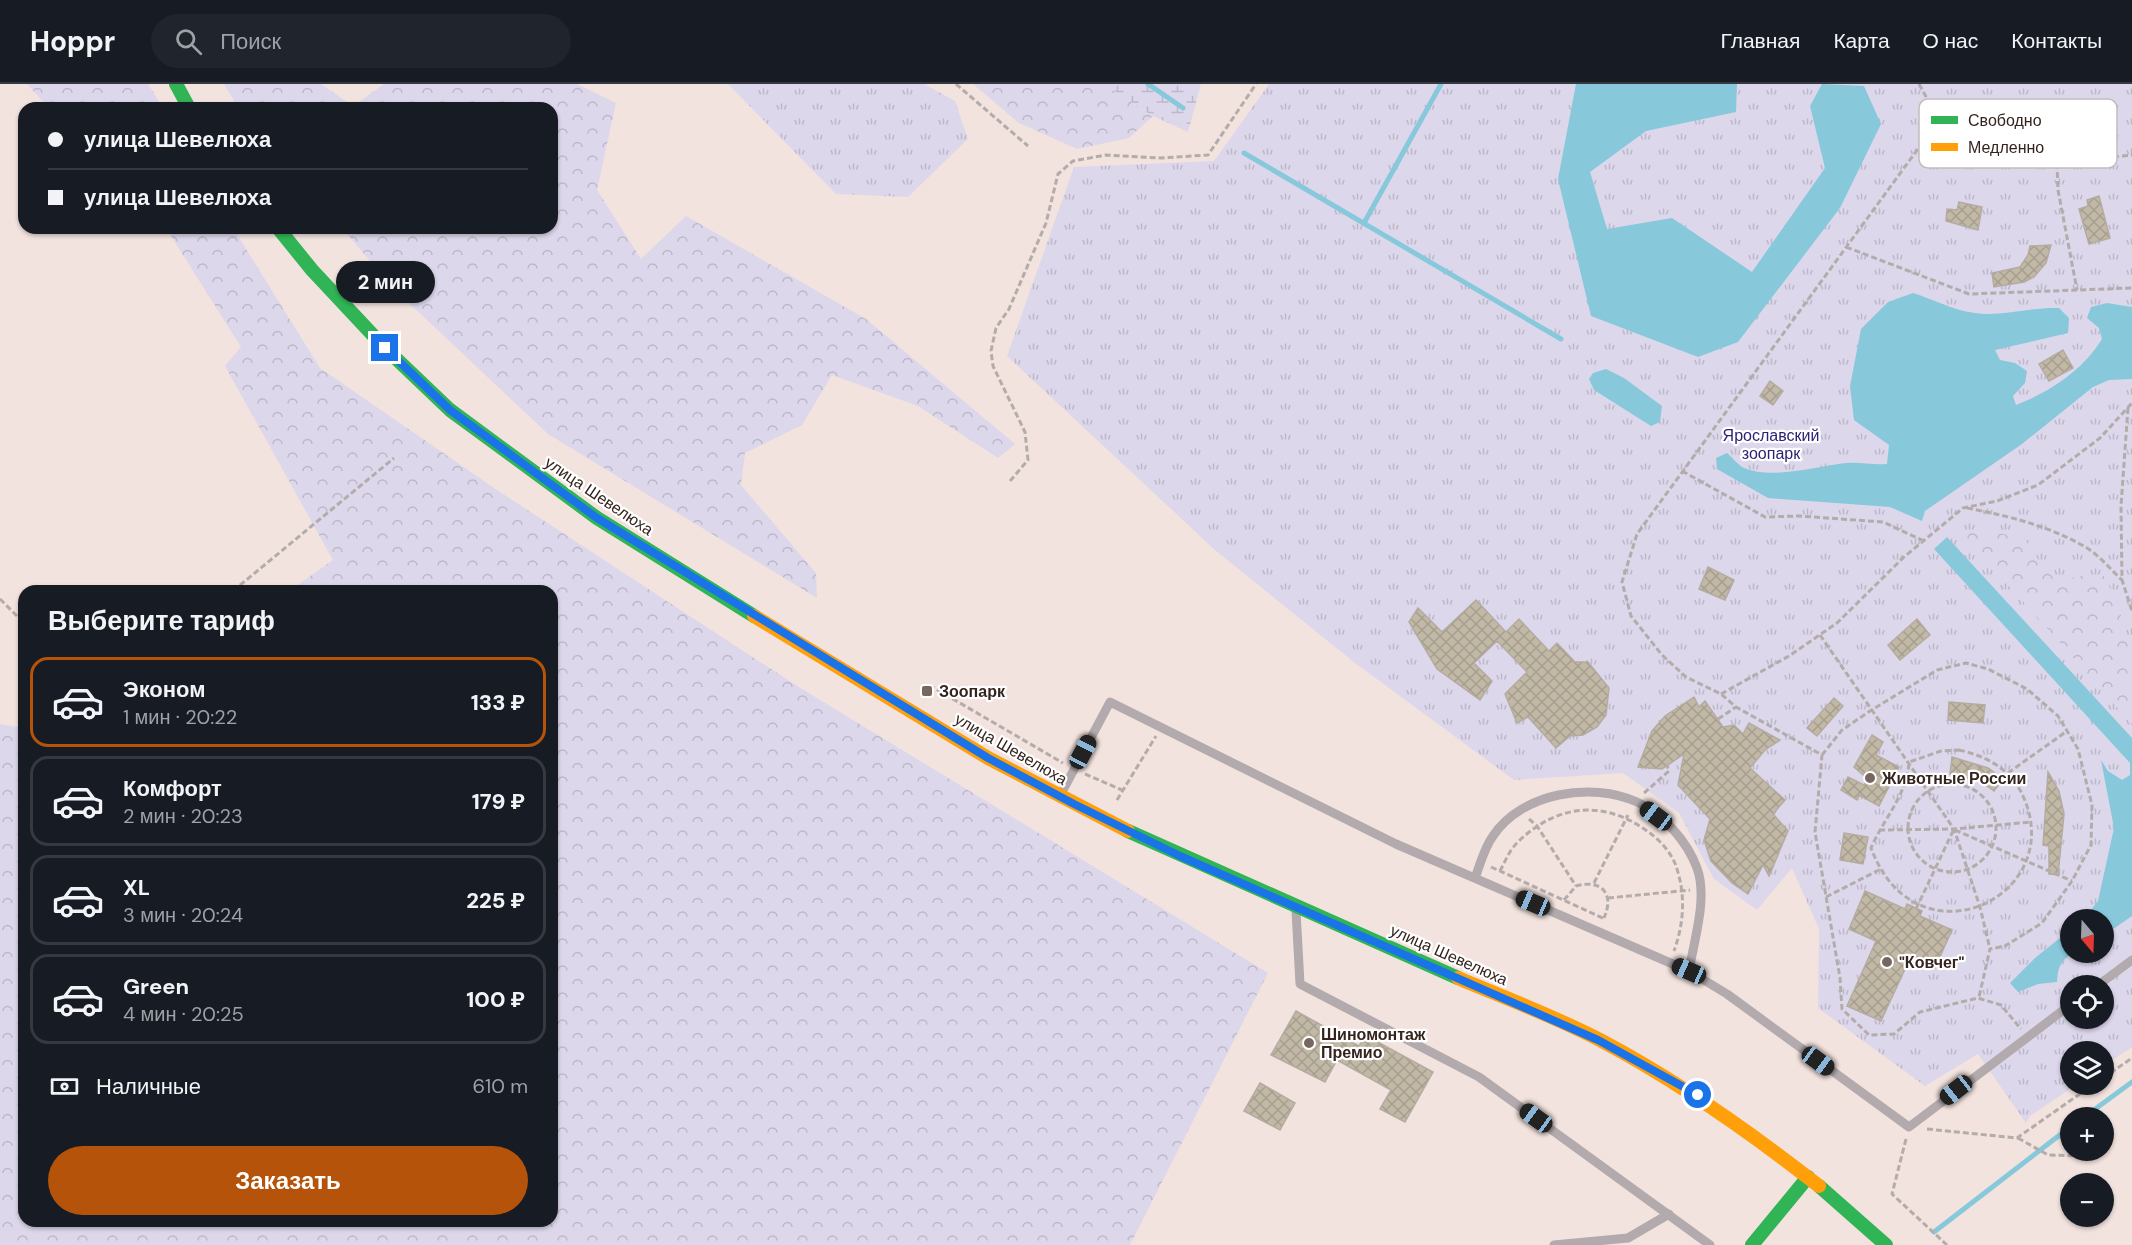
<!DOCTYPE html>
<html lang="ru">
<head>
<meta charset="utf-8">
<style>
	:root { --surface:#171b24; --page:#20242c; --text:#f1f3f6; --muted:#9ea1a6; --line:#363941; --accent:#b45309 }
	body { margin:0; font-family:"DM Sans",sans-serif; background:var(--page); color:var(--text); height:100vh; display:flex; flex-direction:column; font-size:22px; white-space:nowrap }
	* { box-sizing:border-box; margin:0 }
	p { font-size:20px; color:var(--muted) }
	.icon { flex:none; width:33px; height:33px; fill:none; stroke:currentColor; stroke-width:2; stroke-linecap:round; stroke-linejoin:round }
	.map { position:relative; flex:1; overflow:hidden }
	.drawer { position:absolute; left:18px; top:501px; width:540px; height:642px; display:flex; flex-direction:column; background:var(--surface); border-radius:18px; box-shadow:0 2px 4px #0004 }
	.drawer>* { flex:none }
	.guide { position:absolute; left:18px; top:18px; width:540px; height:132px; border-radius:18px; box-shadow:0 2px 4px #0004; display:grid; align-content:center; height:132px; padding:0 30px; background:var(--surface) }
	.needle { width:39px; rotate:161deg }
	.fabs { position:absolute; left:2060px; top:825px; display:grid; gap:12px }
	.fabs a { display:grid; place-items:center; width:54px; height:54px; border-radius:50%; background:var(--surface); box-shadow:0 2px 4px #0004; font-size:30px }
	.end { position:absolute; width:27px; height:27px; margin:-14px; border:8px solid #1a73e8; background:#fff; box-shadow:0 0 0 3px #fff }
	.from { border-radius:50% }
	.bubble { position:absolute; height:42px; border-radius:21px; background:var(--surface); box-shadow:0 2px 4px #0004; font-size:20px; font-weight:800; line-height:42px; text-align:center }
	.car { position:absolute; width:18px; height:36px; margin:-18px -9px; border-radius:8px; box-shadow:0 0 4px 2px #0007; background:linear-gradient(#222 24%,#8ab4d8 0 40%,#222 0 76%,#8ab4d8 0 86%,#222 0) }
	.guide b { display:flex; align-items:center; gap:21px; height:57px; font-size:22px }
	.guide b+b { border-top:2px solid var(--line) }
	.guide i { width:15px; height:15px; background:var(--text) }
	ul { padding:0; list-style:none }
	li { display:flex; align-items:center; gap:18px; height:90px; margin:0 12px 9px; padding:0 18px; border:3px solid var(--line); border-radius:18px }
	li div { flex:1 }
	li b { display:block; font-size:22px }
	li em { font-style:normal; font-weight:800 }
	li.active { border-color:var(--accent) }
	li>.icon { width:54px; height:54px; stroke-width:1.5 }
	h2 { padding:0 30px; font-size:27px; line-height:72px }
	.pay { display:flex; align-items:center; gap:15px; height:66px; padding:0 30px; font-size:22px }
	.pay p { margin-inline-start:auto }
	.cta { display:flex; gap:12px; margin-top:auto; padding:12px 30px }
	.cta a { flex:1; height:69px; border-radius:36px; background:var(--accent); color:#fff; font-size:24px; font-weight:800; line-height:69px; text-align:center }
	header { display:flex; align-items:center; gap:36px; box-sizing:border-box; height:84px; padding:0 30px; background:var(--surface); border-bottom:2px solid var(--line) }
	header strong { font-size:28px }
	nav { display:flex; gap:33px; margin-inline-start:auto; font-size:21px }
	.search { width:420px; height:54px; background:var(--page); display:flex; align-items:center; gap:15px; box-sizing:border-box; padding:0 21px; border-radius:33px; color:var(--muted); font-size:22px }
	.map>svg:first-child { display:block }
	.grass { fill:url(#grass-tufts); fill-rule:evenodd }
	.forest { fill:url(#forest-crowns) }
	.wetland { fill:url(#wetland-marsh) }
	.water { fill:#87c8db }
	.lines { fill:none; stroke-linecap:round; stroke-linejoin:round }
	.stream { stroke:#87c8db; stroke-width:5 }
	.building { fill:url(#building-cross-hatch); stroke:#b4aca2; stroke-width:1.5 }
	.path { stroke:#b4acab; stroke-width:3; stroke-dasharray:6 3; stroke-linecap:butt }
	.lane { stroke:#b2aaad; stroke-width:9 }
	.fast { stroke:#30b455; stroke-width:14 }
	.slow { stroke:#ff9f0a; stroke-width:14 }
	.route { stroke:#1a73e8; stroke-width:8 }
	.poi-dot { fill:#786761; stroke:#fff; stroke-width:2 }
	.labels { text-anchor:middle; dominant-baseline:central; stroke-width:4.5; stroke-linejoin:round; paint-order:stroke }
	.park-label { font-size:16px; fill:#2b2373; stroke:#fff }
	.street-label { font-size:16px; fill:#35241e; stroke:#fff }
	.poi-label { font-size:16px; font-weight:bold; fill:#35241e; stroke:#fff; text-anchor:start }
	.key { fill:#fff; stroke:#c2bdbc; stroke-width:1.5 }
	.key-label { font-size:16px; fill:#35241e }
</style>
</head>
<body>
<header>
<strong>Hoppr</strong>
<div class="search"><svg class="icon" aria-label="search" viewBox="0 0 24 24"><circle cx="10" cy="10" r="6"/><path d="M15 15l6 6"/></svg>Поиск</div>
<nav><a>Главная</a><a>Карта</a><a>О нас</a><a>Контакты</a></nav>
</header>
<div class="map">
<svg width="2132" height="1161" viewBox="0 0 2132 1161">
	<defs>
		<pattern id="grass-tufts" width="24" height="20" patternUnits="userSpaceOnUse" patternTransform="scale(1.5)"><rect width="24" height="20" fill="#dcd7eb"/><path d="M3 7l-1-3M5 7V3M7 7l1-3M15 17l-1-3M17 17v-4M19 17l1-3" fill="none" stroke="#bdb8c9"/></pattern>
		<pattern id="forest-crowns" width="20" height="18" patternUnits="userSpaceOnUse" patternTransform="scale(1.5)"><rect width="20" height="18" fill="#dcd7eb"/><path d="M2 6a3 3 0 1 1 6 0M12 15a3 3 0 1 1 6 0" fill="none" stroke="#bdb8c9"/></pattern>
		<pattern id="wetland-marsh" width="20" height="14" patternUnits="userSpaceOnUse" patternTransform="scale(1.5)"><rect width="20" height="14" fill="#dcd7eb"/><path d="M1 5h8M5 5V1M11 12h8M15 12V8" fill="none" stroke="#bdb8c9"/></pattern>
		<pattern id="building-cross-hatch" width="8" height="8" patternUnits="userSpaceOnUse" patternTransform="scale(1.5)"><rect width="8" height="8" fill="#c1b8a6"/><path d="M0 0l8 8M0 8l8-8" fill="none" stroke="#a69e8e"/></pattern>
	</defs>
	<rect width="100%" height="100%" fill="#f3e3de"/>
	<path class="grass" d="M 728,0 L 924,0 L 955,17 L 968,55 L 908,113 L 836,110 Z
		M 1269,0 L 2132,0 L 2132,963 L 2103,982 L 2103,968 L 2070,968 L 2070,1000 L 2076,1001 L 2030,1032 L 2026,1039 L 1978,970 L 1925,1002 L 1818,924 L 1819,845 L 1792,784 L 1757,826 L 1714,795 L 1679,729 L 1623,689 L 1514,696 L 1355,579 L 1215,466 L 1007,272 L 1074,83 L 1214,77 ZM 2070,836 L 2103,836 L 2103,868 L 2070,868 ZM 2070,902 L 2103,902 L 2103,934 L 2070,934 Z"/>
	<path class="forest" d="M 27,0 L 148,0 L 163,24 L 49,24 Z
		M 224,0 L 321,0 L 353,22 L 384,0 L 577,0 L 616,19 L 597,106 L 641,175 L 686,132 L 866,235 L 1015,360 L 998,374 L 918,322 L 832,291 L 802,341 L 745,369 L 741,401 L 816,489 L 817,514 L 548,350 L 392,203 L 342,144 L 552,144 L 552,24 L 238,24 Z
		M 973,0 L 1103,0 L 1153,32 L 1129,54 L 1077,65 L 1019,39 Z
		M 166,144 L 233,144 L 320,284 L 497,406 L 794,600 L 1268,889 L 1130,1161 L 0,1161 L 0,640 L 24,644 L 24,1137 L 552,1137 L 552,507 L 289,507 L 333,476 L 225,282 L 241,263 Z
		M 1976,445 L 2024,454 L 2044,484 L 2060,497 L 2084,491 L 2104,492 L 2117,518 L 2132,569 L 2132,640 L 1963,450 Z"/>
	<path class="wetland" d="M 1103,0 L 1201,0 L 1188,48 L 1153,32 Z"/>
	<path class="water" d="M 1576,0 L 1737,0 L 1736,28 L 1646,47 L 1590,88 L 1607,145 L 1672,134 L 1752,188 L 1825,84 L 1810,22 L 1822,0 L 1864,2 L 1881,40 L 1840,124 L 1738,258 L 1698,273 L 1591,232 L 1558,95 Z
		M 1913,209 C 1933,215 1955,227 1975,229 C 2002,233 2030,223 2059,224 L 2069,234 L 2068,249 L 1995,266 L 2000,276 L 2015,279 L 2027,287 L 2025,299 L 2013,312 L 2016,321 C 2050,308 2083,286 2102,255 L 2099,244 L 2087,234 L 2091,223 L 2107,219 L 2132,223 L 2132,295 L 2109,296 L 2093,303 L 2022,360 L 1925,427 L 1922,437 L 1890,423 L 1768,414 L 1717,385 L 1716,374 L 1727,369 C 1732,373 1738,381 1744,384 C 1773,396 1817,382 1846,379 C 1859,378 1873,381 1887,380 L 1889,361 L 1854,336 L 1850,302 L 1861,245 L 1888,218 Z
		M 1606,285 L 1624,294 L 1662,322 L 1660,338 L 1651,342 L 1594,306 L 1589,295 L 1593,289 Z
		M 1947,453 L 2132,654 L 2132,832 L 2103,852 L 2103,836 L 2084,835 L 2098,817 L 2114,744 L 2101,676 L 2108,687 L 2122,696 L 2130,691 L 2130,679 L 1934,465 Z
		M 2070,846 L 2070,868 L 2074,869 C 2060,876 2058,884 2057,898 L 2038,900 L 2018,908 L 2010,899 L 2035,874 Z"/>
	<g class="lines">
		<path class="stream" d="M 1148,0 L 1183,24
			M 1244,69 L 1561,255
			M 1364,139 L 1441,0
			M 2083,1034 L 2132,998
			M 1934,1148 L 2070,1043"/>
	</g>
	<path class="building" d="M 2099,112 L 2110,154 L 2089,160 L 2079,125 L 2088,122 L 2087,116 Z
		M 1959,118 L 1982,123 L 1978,146 L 1946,137 L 1947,125 L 1957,126 Z
		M 2051,161 L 2046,179 L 2034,193 L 2024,198 L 1994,203 L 1992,189 L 2020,183 L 2028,171 L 2030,162 Z
		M 2063,266 L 2073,284 L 2049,297 L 2039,280 Z
		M 1770,297 L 1783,307 L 1773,321 L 1760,312 Z
		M 1708,483 L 1734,496 L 1725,516 L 1699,505 Z
		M 1476,516 L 1506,548 L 1519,535 L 1549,567 L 1557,559 L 1575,578 L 1588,578 L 1609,604 L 1606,631 L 1597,643 L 1583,651 L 1570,652 L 1556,664 L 1528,633 L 1517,639 L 1505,610 L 1527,588 L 1497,557 L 1474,579 L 1492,597 L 1480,616 L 1437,585 L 1409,538 L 1418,524 L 1442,548 Z
		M 1917,535 L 1930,551 L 1900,576 L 1888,561 Z
		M 1694,613 L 1699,623 L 1705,617 L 1723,643 L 1734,641 L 1743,650 L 1749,639 L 1780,656 L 1765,666 L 1750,684 L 1785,716 L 1773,730 L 1788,747 L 1769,792 L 1763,781 L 1748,810 L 1732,799 L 1711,777 L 1704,756 L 1710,735 L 1678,701 L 1684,670 L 1662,685 L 1638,683 L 1652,647 L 1665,632 Z
		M 1834,614 L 1843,622 L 1817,652 L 1807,644 Z
		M 1949,618 L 1985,621 L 1983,639 L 1948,636 Z
		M 1872,651 L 1883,658 L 1876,671 L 1899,683 L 1879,722 L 1859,711 L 1857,716 L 1841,706 L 1848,693 L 1864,701 L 1868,695 L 1854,683 Z
		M 1952,673 L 1988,684 L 2003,695 L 1994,707 L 1980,697 L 1950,690 Z
		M 2048,688 L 2059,707 L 2064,730 L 2058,791 L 2049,790 L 2049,762 L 2043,761 Z
		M 1844,749 L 1868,753 L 1863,780 L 1840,776 Z
		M 1865,807 L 1905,825 L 1907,820 L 1922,827 L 1920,832 L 1952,846 L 1935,884 L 1911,872 L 1881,937 L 1847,922 L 1876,857 L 1849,845 Z
		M 1296,927 L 1359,962 L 1365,951 L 1433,988 L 1405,1038 L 1380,1025 L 1391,1006 L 1337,976 L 1325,998 L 1271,971 Z
		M 1260,999 L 1295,1019 L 1280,1046 L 1244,1027 Z"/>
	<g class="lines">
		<path class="path" d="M 956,0 L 1028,62
			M 1919,0 L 1939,36 L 1951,47 L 2004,68 L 2057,79 L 2132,71
			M 1939,36 L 1637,450 L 1622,498 L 1631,532 L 1662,571 L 1686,593 L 1721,610 L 1736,623 L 1822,671 L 1815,748 L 1840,894 L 1842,925 L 1869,951 L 1894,950 L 1920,928 L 1978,914 L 2001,921 L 2021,945
			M 2057,79 L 2058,106 L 2077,206
			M 1846,163 L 1969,210 L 2132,204
			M 2128,324 L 2121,422 L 2122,496 L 2132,527
			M 1682,387 L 1765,433 L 1799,432 L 1883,438 L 1924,457
			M 1010,397 L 1028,376 L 1025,348 L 993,282 L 991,267 L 996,244 L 1009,225 L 1046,139 L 1058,90 L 1073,77 L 1106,71 L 1161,74 L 1208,71 L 1256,0
			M 1967,424 C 2009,432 2050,442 2087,464 C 2100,472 2111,486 2122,496
			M 233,507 L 394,374
			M 0,515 L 24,539
			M 1820,551 L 1954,745 L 1980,823 L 1990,865
			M 929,601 L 1063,679
			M 1721,610 L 1789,572 L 1837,539 L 1904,473 L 1963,424 L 1997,417 L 2038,401 L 2100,354 L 2132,319
			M 1718,635 L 1736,623
			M 1959,666 C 1986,672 2011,685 2023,712 C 2069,813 1916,885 1871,764 C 1884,734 1907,711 1909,678 L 1941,667 Z
			M 1822,671 L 1842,646 L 1870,627 L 1937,586 L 1966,579 L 1988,585 L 2027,605 L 2058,632 L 2078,665 L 2092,721 L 2091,761 L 2072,797 L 2042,839 L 2005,862 L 1990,865 L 1979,913
			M 2008,689 L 2067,647
			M 1085,690 L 1122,706
			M1908 744a44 44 0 1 1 88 0a44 44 0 1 1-88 0Z
			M 1644,709 L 1669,687 L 1667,681
			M 1117,716 L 1156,652
			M 1529,735 L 1537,742 L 1576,802
			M 1879,746 L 1954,745 L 2031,738
			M 1955,746 L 2072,797
			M 1491,783 L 1605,835
			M 1500,787 C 1505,778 1509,767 1516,760 C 1555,720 1603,715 1647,747 C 1659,755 1671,768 1676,782 C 1686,811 1684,839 1674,867
			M 1594,799 L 1628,731
			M 1826,813 L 1879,786
			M 1608,814 L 1690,806
			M 1564,816 L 1576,802 C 1601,795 1615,809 1604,834
			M 1916,825 L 1954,745
			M 2103,994 L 2132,974
			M 1927,1045 L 2017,1054 L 2094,1000
			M 2018,1054 L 2048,1071 L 2081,1072
			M 1906,1055 L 1892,1110 L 1947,1161"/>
		<path class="lane" d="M 1062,708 L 1110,618 L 1396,760 L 1689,887 L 1727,910 L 1909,1043 L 2070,921
			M 1475,794 C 1480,781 1484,764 1493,752 C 1521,709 1592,697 1637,718 C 1663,730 1687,757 1697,784 C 1708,814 1694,856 1689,887
			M 1296,827 L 1300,900 L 1479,993 L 1710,1161
			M 2097,902 L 2132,876
			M 1554,1161 L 1628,1154 L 1669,1130"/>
		<path class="fast" d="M 176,0 L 189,24
			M 278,144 L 312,186 L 385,264 L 450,326 L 597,434 L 754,532
			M 1128,747 L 1458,894
			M 1819,1102 L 1886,1161
			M 1752,1161 L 1808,1093"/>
		<path class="slow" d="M 754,532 L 988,674 L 1128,747
			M 1458,894 C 1505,914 1554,932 1600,956 C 1678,997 1750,1048 1819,1102"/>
	</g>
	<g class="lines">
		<path class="route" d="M 385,264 L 450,326 L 597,434 L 988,674 L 1074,720 L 1180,772 L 1598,956 L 1698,1011"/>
	</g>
	<g class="poi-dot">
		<rect x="921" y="601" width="12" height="12" rx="3"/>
		<circle cx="1870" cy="694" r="6"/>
		<circle cx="1887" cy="878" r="6"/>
		<circle cx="1309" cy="959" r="6"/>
	</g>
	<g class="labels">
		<g class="park-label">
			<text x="1771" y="351">Ярославский<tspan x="1771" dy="18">зоопарк</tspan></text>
		</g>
		<g class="street-label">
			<text transform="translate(599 412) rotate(34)">улица Шевелюха</text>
			<text transform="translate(1011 665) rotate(30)">улица Шевелюха</text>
			<text transform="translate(1449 871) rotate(24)">улица Шевелюха</text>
		</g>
		<g class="poi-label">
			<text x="939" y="607">Зоопарк</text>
			<text x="1882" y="694">Животные России</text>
			<text x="1899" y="878">"Ковчег"</text>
			<text x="1321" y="950">Шиномонтаж<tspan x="1321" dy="18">Премио</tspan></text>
		</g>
	</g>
	<rect x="1919" y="15" width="198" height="69" rx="9" class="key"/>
	<rect x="1931" y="32" width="27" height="8" fill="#30b455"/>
	<rect x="1931" y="59" width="27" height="8" fill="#ff9f0a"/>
	<g class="key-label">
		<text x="1968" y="42">Свободно</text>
		<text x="1968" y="69">Медленно</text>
	</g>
</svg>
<div class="fabs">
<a><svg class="needle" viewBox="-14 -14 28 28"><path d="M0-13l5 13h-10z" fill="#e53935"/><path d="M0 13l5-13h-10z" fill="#9ea1a6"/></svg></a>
<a><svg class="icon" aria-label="locate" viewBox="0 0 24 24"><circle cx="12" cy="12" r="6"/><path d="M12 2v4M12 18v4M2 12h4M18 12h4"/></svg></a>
<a><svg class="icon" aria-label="layers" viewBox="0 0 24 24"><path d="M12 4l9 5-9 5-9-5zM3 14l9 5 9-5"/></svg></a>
<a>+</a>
<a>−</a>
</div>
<i class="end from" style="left:1698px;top:1011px"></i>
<i class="end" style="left:385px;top:264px"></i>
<div class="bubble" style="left:336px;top:177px;width:99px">2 мин</div>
<i class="car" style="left:1083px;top:668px;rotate:28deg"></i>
<i class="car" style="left:1656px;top:732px;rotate:307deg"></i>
<i class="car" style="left:1533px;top:819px;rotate:293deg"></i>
<i class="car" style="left:1689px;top:887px;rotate:294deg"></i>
<i class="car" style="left:1818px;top:977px;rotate:126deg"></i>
<i class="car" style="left:1956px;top:1006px;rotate:232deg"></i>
<i class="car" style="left:1536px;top:1034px;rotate:306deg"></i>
<div class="guide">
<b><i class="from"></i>улица Шевелюха</b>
<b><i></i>улица Шевелюха</b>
</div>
<section class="drawer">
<h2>Выберите тариф</h2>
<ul>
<li class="active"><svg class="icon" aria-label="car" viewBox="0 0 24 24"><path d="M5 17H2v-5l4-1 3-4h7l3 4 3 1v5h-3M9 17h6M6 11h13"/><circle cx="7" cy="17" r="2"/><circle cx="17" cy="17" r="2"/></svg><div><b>Эконом</b><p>1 мин · 20:22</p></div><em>133 ₽</em></li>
<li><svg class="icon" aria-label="car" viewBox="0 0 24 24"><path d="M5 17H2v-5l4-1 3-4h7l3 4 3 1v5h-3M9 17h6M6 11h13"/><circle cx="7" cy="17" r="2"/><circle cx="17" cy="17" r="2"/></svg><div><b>Комфорт</b><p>2 мин · 20:23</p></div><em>179 ₽</em></li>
<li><svg class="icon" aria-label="car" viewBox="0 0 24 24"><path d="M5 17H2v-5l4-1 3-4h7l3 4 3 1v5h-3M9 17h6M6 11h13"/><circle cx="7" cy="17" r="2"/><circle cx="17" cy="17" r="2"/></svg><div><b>XL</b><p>3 мин · 20:24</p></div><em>225 ₽</em></li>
<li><svg class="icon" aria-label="car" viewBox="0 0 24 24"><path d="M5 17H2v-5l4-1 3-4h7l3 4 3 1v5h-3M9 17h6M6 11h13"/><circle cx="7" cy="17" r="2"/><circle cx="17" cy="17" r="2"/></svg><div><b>Green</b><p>4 мин · 20:25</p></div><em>100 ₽</em></li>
</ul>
<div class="pay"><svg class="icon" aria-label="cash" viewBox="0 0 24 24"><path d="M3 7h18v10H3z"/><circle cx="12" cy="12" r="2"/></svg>Наличные<p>610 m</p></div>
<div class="cta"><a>Заказать</a></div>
</section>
</div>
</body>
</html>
